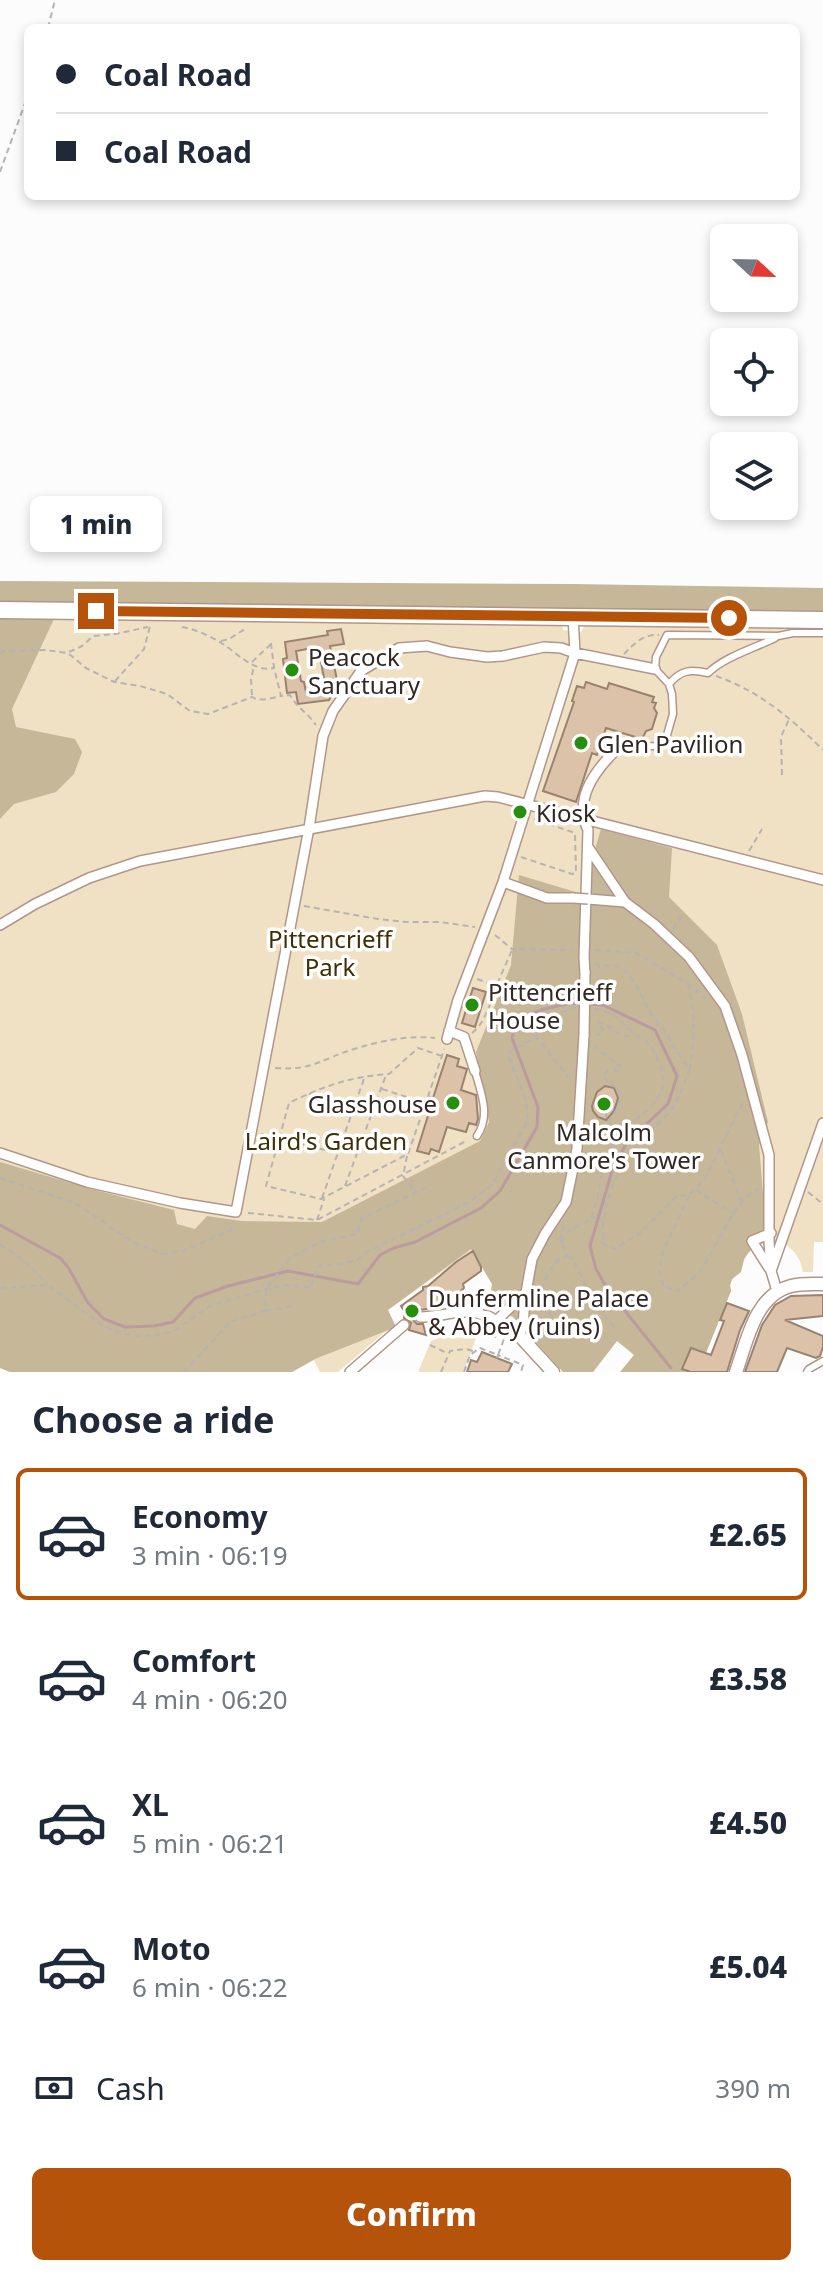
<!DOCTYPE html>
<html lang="en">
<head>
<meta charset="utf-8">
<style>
	:root { --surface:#fff; --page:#f2f2f3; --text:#1f2937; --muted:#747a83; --line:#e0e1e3; --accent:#b45309 }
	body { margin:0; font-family:"Noto Sans",sans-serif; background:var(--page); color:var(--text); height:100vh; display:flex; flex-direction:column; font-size:30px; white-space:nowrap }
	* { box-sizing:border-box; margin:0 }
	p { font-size:26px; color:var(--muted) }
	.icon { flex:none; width:44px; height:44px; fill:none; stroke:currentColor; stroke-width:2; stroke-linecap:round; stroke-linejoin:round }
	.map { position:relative; height:1372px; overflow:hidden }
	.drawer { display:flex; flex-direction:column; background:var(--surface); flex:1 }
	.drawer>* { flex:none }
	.hud { position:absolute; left:24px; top:24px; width:776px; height:176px; border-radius:12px; box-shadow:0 4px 12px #0003; display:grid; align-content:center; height:176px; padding:0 32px; background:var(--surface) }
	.needle { width:52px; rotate:112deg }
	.controls { position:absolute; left:710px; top:224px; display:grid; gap:16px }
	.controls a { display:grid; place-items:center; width:88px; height:88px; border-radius:12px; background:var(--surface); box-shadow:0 4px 12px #0003; font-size:40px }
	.end { position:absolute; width:36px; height:36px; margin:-18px; border:10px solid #b45309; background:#fff; box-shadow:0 0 0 4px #fff }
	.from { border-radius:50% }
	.bubble { position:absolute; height:56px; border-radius:12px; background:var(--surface); box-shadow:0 4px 12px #0003; font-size:26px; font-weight:800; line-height:56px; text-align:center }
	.hud b { display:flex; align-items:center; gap:28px; height:76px; font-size:30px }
	.hud b+b { border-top:2px solid var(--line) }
	.hud i { width:20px; height:20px; background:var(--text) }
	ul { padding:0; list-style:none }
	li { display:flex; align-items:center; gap:24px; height:132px; margin:0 16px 12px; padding:0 16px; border:4px solid transparent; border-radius:12px }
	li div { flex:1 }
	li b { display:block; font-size:30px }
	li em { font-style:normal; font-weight:800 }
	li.active { border-color:var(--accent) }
	li>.icon { width:72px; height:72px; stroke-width:1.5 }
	h2 { padding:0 32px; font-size:36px; line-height:96px }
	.pay { display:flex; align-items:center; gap:20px; height:88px; padding:0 32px; font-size:30px }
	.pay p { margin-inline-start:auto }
	.button { display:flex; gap:16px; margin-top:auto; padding:16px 32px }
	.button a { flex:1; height:92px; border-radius:12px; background:var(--accent); color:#fff; font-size:32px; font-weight:800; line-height:92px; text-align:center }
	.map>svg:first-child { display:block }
	.green { fill:#f1e1c4 }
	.forest { fill:#c6b798 }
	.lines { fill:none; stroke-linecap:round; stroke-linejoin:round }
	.stream { stroke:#ba9b9e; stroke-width:3 }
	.building { fill:#ddc2aa; stroke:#998370; stroke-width:2; fill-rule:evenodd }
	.service-casing { stroke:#b29689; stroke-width:9 }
	.pedestrian-casing { stroke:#b29689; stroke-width:12 }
	.minor-casing { stroke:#b29689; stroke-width:15 }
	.tertiary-casing { stroke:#b29689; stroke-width:19 }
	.path { stroke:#b7b3b1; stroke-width:2; stroke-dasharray:6 4; stroke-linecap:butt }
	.service { stroke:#fff; stroke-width:6 }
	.pedestrian { stroke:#fff; stroke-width:9 }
	.minor { stroke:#fff; stroke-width:12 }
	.tertiary { stroke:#fff; stroke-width:16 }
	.pedestrian-bridge-casing { stroke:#b29689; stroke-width:12; stroke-linecap:butt }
	.pedestrian-bridge { stroke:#fff; stroke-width:9 }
	.route { stroke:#b45309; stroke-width:10 }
	.poi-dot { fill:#288f0e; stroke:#fff; stroke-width:3 }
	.labels { text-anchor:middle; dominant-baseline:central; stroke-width:7; stroke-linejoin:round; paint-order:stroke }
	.poi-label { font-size:24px; fill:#322722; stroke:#fff; text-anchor:start }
	.park-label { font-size:24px; fill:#3f2e04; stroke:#fff }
</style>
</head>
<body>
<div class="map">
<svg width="823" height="1372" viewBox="0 0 823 1372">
	<rect width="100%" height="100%" fill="#fcfcfc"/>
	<path class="green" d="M 0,617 L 557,622 L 562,624 L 563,630 L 581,632 L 585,625 L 591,623 L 823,627 L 823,1242 L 814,1242 L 813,1272 L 803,1272 C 799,1244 769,1229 748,1253 C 744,1258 744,1264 741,1270 C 736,1279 728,1278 731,1291 L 706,1353 L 691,1348 L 681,1372 L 651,1372 L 630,1351 L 617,1341 L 593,1372 L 563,1372 L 513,1317 L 489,1306 L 492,1284 L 473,1250 L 388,1310 L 396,1327 L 385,1332 L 338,1372 L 320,1372 L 314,1360 L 292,1372 L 10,1372 L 0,1368 Z
		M 441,1337 L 476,1338 L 464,1372 L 418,1372 L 431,1341 Z"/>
	<path class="forest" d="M 0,581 L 572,584 L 823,588 L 823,611 L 0,605 Z
		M 0,617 L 54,619 L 12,709 L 16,727 L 75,739 L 82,752 L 74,774 L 56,792 L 14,804 L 0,819 Z
		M 601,829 L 672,848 L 669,897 L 717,945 L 742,1014 L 768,1122 L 759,1145 L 766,1230 L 762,1243 L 749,1252 L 744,1259 L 741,1272 L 732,1279 L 730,1285 L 731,1291 L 706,1353 L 690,1349 L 682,1368 L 691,1372 L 620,1372 L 634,1355 L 617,1341 L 593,1372 L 563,1372 L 513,1317 L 489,1306 L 492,1284 L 471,1249 L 388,1310 L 396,1327 L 315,1359 L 292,1372 L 10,1372 L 0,1368 L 0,1162 L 95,1190 L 174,1210 L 177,1224 L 195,1229 L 207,1216 L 241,1221 L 322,1222 L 480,1141 L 489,1122 L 476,1052 L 511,965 L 519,875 L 589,896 L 592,859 Z"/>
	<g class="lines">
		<path class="stream" d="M 0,1225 L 60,1258 L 68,1267 L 88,1303 L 104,1319 L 125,1327 L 154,1326 L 173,1322 L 195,1298 L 228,1286 L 288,1271 L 358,1284 L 380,1255 L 394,1248 L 415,1242 L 481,1208 L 500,1191 L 537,1127 L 538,1107 L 512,1038 L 515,1026 L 524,1017 L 544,1009 L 571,1003 L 603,1005 L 655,1030 L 677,1076 L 668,1104 L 627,1142 L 612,1171 L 590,1246 L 596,1269 L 608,1290 L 671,1368"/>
	</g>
	<path class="building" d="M 341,629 L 344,644 L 330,646 L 338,685 L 329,700 L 298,704 L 296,692 L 287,693 L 283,659 L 287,658 L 285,642 L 328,635 L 327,631 ZM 318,647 L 326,688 L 306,692 L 304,682 L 301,681 L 296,651 Z
		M 586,682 L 607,689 L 609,683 L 654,697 L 652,702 L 656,703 L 654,708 L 657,713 L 652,729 L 646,731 L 642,739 L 606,728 L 597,755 L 592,753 L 576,802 L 543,791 L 574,702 L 572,701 L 577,686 L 584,688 Z
		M 473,988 L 486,992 L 475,1027 L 462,1023 Z
		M 447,1055 L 459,1059 L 457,1066 L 467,1069 L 461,1090 L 476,1095 L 478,1119 L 476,1125 L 469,1123 L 466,1132 L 447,1127 L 439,1152 L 431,1149 L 429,1154 L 417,1151 L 431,1106 L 427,1105 L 430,1097 L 433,1098 Z
		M 605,1086 L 614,1088 L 618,1098 L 614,1111 L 606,1120 L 598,1117 L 593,1111 L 592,1106 L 597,1092 Z
		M 473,1251 L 481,1267 L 481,1271 L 463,1284 L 464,1288 L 456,1296 L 452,1294 L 435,1308 L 419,1310 L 414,1313 L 413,1320 L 417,1324 L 423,1324 L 426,1335 L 409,1330 L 411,1323 L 404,1318 L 405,1312 L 401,1306 L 423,1290 L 423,1287 L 428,1286 L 456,1262 Z
		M 823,1295 L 823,1316 L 785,1320 L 823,1336 L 823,1347 L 820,1356 L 816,1358 L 787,1348 L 777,1372 L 745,1372 L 762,1325 L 775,1305 L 791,1296 Z
		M 727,1303 L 749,1311 L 740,1330 L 727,1372 L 691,1372 L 682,1369 L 691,1348 L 711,1355 L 724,1321 L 720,1320 Z
		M 482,1352 L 512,1364 L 508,1372 L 467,1372 L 471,1360 L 477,1362 Z"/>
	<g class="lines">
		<defs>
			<path id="service" d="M 669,684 C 681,670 690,669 708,673 C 726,656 753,649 775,638
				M 614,752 L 622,747 L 656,746 L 667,735 L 673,714 L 672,694 L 669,684 L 655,669 L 656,657 L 667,635 L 778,636 L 793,633 L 823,633
				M 475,1071 C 481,1093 491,1115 477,1136
				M 807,1372 L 809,1369 L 823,1361"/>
			<path id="pedestrian" d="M 588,847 L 625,902
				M 503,882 L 547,898 L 573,898
				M 588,899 L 625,902 L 654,924 L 689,957 L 725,1006 L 742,1055 L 769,1155 L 769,1241 L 771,1271
				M 0,925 L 35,904 L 89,878 L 140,861 L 485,796 L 498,797 L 823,880
				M 585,973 L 584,958 L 588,830 C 574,800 593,773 614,752
				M 449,1031 L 464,1037 L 475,1071
				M 447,1039 L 458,1000 L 503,882 L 575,653 L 573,616
				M 0,1153 L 87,1182 L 180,1203 L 236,1212 L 309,828 L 323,736 L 333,711 L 361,671 L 399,648 L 427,646 L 450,652 L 487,657 L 503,656 L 544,647 L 561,648 L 575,653 L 655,669
				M 769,1268 L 752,1241 L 771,1233
				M 777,1291 L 771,1271 L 823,1123
				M 420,1317 C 444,1317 466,1306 487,1317
				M 496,1321 L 518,1300 L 525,1298
				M 519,1335 L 523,1327 L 525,1298 L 532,1259 L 545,1234 L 566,1202 L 577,1149 L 584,1035
				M 350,1372 L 404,1325"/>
			<path id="minor" d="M 487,1317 L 519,1335 L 553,1372
				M 736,1372 C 747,1341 755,1295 791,1286 C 802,1283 813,1284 823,1284"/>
			<path id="tertiary" d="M 0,610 L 823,620"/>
		</defs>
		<use href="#service" class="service-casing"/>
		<use href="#pedestrian" class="pedestrian-casing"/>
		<use href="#minor" class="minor-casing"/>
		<use href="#tertiary" class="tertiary-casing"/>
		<path class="path" d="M 48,28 L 55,0
			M 0,172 L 28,95
			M 182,627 C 194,629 208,635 218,641 C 235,650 252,673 274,668
			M 221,641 L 229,639 L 245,629
			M 271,643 L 274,668 L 281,696 L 290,695 C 297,708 308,713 316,725
			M 69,652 L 82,646 L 93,636 L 115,634 L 148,627
			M 0,653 L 5,651 L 45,650 L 68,653 L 86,668 L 114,682 L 140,686 L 167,694 L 190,711 L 208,714 L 252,697 C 260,702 272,698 281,696
			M 624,654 C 635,643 643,634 659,635
			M 252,662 L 271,644
			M 716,676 C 759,691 791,718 823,750
			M 115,681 L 144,649 L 150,626
			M 252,695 L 251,679 L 254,666
			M 782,775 L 781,737 L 789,719
			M 749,851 L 762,829
			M 521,857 L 572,874 L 576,873 L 575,833 L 534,819
			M 304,906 L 378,919 L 406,922 L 440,922 L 475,927
			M 673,929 L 684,913
			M 495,935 L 512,949 L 572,950
			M 595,950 L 636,953 L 687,983 L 706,999
			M 596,963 L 600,967 C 608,965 615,964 623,969 C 632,974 644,1002 650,1012 C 654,1019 661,1025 665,1032 C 674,1046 679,1056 690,1069 C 685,1081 681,1093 675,1104 C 667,1117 656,1125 645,1136 C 618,1162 600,1206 603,1244 L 615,1249 L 640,1233 L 677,1196 L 689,1195 L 705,1179 L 743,1102
			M 477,979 L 488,983 L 498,982 L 512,950
			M 688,984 C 696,1012 694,1040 690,1068
			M 472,1033 C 486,1023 491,999 498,983
			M 595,1035 L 601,1034 L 603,1030 L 598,1025 L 598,1022 C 611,1024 619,1040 634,1035
			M 442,1056 L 418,1048 L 389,1074 C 352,1076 321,1087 289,1103 L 266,1186 L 321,1199 L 408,1154 L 442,1056 L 444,1049
			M 275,1068 C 313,1071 321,1059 354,1049 C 380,1041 408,1035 435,1038
			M 570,1079 L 536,1037 C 545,1021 559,1012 576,1007
			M 382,1089 L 425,1103
			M 309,1094 L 352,1109
			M 606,1101 L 606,1121
			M 261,1134 L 337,1153
			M 588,1145 C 600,1127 622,1115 620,1091 L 603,1077 L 608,1070 L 620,1071 L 621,1067 L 592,1044
			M 721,1150 L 742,1203
			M 407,1156 L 403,1176 L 416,1192
			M 0,1178 L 75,1203 L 134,1243 L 163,1254 L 183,1251 L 231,1230 L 233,1222
			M 345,1186 L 386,1075
			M 696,1190 L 734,1214
			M 808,1192 L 823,1204
			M 689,1196 L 663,1251 L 659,1271 L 664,1287 L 678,1291 C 685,1284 695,1278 701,1270 C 717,1247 734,1199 759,1189
			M 322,1198 L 365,1076
			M 248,1213 L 317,1220 L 466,1141
			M 591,1217 L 603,1221
			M 317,1220 L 324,1199
			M 563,1225 L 561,1240 L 567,1256 C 558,1259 554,1263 549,1272 C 534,1296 548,1315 565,1333
			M 562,1243 C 564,1239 565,1235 568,1232 C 576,1224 587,1226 592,1215 C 602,1191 600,1160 616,1139 C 629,1121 654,1111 662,1090 C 667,1076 657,1055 649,1044 C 645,1039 639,1038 634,1034 C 621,1020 615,1012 594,1009
			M 0,1245 C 19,1255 33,1268 47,1284
			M 568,1256 L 573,1259 L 592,1300 L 615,1328
			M 0,1288 L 48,1285 L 102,1325 L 119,1333 L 138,1336 L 157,1335 L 174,1331 L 210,1306 L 266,1289 L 286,1285 L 311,1288 L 318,1266 L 341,1264 L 357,1260 L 369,1251 L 469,1202 L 492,1185 L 527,1122 C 530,1097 514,1077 508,1053 L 536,1037
			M 266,1311 L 292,1306
			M 477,1324 L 477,1329 L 496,1337
			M 430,1345 L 447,1353
			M 497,1358 L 498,1355 L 523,1365 L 521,1372
			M 184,1372 L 230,1322 L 265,1311 L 266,1289 L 290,1258 L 320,1242 L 357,1234 L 361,1219 L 425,1188
			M 441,1372 L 450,1351 L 466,1349 L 473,1351
			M 464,1372 L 470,1355 L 480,1348 L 498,1355 L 504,1339"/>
		<use href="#service" class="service"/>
		<use href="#pedestrian" class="pedestrian"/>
		<use href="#minor" class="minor"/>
		<use href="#tertiary" class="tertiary"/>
		<defs>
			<path id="pedestrian-bridge" d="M 573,898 L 588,899
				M 584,1035 L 585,973"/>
		</defs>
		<use href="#pedestrian-bridge" class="pedestrian-bridge-casing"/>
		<use href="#pedestrian-bridge" class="pedestrian-bridge"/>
	</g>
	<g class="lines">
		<path class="route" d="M 96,611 L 729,618"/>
	</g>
	<g class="poi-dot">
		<circle cx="292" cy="670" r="8"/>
		<circle cx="581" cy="743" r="8"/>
		<circle cx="520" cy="812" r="8"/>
		<circle cx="472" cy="1005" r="8"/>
		<circle cx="453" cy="1103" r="8"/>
		<circle cx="604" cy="1104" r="8"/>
		<circle cx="412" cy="1311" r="8"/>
	</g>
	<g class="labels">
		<g class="poi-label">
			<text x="308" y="656">Peacock<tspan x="308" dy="28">Sanctuary</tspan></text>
			<text x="597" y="743">Glen Pavilion</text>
			<text x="536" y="812">Kiosk</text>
			<text x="488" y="991">Pittencrieff<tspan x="488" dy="28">House</tspan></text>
			<text x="437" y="1103" text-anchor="end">Glasshouse</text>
			<text x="604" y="1131" text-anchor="middle">Malcolm<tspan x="604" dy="28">Canmore's Tower</tspan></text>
			<text x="428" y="1297">Dunfermline Palace<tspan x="428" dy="28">&amp; Abbey (ruins)</tspan></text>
		</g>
		<g class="park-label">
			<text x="330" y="938">Pittencrieff<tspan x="330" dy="28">Park</tspan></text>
			<text x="326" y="1140">Laird's Garden</text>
		</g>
	</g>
</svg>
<div class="controls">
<a><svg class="needle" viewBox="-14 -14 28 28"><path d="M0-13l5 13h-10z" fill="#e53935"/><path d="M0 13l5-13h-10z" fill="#747a83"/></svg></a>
<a><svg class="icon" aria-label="locate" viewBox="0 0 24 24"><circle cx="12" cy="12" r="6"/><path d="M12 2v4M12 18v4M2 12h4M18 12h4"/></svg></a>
<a><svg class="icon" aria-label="layers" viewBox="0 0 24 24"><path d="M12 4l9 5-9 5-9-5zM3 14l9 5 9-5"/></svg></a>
</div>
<i class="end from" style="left:729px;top:618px"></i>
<i class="end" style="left:96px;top:611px"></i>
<div class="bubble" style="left:30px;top:496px;width:132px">1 min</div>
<div class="hud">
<b><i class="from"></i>Coal Road</b>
<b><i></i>Coal Road</b>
</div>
</div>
<section class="drawer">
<h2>Choose a ride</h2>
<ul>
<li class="active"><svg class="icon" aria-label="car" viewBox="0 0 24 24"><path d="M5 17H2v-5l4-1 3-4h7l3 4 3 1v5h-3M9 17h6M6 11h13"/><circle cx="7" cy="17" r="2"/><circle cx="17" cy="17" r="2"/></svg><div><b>Economy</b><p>3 min · 06:19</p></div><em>£2.65</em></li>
<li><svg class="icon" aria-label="car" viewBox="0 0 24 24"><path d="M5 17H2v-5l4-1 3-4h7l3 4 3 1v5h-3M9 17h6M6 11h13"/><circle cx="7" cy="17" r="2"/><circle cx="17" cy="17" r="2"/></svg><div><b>Comfort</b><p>4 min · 06:20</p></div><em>£3.58</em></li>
<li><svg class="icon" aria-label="car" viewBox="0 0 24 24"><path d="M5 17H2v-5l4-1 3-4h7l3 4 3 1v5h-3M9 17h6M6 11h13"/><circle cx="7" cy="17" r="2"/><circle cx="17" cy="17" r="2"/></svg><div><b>XL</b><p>5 min · 06:21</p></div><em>£4.50</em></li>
<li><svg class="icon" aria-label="car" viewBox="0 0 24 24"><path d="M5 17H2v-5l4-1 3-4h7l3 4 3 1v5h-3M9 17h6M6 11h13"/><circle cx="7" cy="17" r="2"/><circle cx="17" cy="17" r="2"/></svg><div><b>Moto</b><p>6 min · 06:22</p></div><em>£5.04</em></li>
</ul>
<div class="pay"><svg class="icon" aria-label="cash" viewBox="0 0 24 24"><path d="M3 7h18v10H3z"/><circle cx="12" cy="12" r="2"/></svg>Cash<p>390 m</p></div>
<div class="button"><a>Confirm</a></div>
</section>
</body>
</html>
